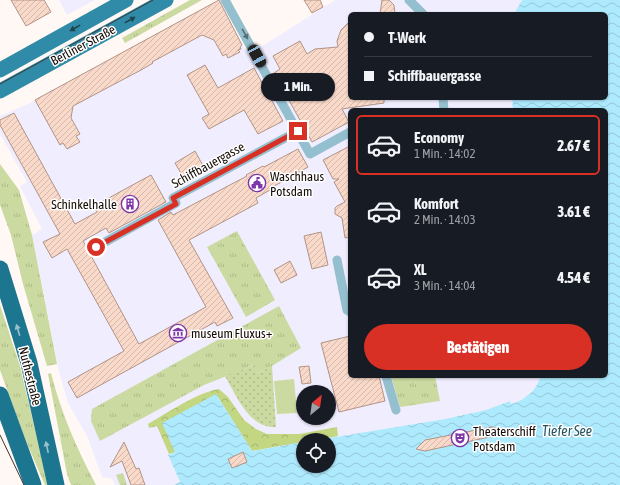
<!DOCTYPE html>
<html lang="de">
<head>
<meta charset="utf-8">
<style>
	:root { --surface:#171b24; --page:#20242c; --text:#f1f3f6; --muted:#9ea1a6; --line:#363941; --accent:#d93025 }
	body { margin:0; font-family:"Asap Condensed",sans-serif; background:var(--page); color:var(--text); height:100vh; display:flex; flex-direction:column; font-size:15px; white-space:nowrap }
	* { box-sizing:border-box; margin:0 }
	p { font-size:13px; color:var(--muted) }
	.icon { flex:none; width:22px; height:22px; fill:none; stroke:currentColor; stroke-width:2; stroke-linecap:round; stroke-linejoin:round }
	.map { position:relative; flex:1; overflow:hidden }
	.panel { position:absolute; left:348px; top:108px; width:260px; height:270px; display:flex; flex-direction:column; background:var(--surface); border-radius:6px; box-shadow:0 1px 3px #0004 }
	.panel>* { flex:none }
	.banner { position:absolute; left:348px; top:12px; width:260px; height:88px; border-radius:6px; box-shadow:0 1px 3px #0004; display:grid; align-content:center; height:88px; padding:0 16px; background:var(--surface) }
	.needle { width:26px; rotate:29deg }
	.buttons { position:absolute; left:296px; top:385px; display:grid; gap:8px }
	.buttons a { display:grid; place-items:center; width:40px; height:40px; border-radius:50%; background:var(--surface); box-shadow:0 1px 3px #0004; font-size:20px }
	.end { position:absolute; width:18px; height:18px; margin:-9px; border:5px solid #d93025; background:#fff; box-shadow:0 0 0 2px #fff }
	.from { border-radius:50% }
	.bubble { position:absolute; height:28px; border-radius:14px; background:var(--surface); box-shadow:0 1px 3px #0004; font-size:13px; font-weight:800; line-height:28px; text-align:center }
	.car { position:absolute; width:12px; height:24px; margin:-12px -6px; border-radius:5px; box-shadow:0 0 3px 1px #0007; background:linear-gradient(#222 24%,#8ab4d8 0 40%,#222 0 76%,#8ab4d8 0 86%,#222 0) }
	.banner b { display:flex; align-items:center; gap:14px; height:38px; font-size:15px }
	.banner b+b { border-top:1px solid var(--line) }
	.banner i { width:10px; height:10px; background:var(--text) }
	ul { padding:7px 0 0; list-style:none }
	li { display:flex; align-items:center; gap:12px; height:60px; margin:0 8px 6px; padding:0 8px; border:2px solid transparent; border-radius:6px }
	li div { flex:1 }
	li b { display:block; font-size:15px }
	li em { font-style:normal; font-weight:800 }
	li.current { border-color:var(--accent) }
	li>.icon { width:36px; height:36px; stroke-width:1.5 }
	.primary-button { display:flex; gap:8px; margin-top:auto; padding:8px 16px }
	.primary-button a { flex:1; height:46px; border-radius:24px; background:var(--accent); color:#fff; font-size:16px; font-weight:800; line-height:46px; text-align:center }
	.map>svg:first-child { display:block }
	.commercial { fill:#f0edff; fill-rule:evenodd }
	.grass { fill:url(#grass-tufts) }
	.forest { fill:url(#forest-crowns) }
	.park { fill:url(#park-dots) }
	.pitch { fill:#cbdaa0 }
	.water { fill:url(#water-waves) }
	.building { fill:url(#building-hatch); stroke:#b29485 }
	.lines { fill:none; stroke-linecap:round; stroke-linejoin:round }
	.street { stroke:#94bfce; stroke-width:9 }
	.primary { stroke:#2f8ba7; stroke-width:15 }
	.highway { stroke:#1d7690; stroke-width:17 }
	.tram { stroke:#3f3632; stroke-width:1 }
	.oneway { fill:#20444e }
	.oneway2 { fill:#5a6e74 }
	.oneway3 { fill:#99c1cd }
	.route { stroke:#d93025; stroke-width:5 }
	.labels { text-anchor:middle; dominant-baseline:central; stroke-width:3; stroke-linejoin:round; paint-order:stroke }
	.street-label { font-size:13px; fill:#140a06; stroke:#fff }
	.poi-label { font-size:13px; fill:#140a06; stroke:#fff; text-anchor:start }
	.water-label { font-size:14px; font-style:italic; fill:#255563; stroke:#fff }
</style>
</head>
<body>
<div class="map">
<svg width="620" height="485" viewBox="0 0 620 485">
	<defs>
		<pattern id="grass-tufts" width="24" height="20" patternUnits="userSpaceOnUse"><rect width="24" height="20" fill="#cbdaa0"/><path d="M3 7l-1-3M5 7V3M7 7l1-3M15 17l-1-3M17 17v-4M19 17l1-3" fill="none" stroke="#adba88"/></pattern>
		<pattern id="forest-crowns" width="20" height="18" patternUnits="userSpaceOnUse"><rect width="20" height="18" fill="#c3d682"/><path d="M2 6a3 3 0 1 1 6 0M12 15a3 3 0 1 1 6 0" fill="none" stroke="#a7b66f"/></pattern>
		<pattern id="park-dots" width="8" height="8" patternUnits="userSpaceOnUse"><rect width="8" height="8" fill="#cbdaa0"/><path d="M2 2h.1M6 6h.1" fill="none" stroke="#adba88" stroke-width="1.8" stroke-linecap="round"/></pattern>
		<pattern id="water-waves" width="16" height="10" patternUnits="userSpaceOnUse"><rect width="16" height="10" fill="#aeeafe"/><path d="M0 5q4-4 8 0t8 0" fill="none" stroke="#95c7d8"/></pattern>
		<pattern id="building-hatch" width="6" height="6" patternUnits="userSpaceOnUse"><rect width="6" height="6" fill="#f9d9c9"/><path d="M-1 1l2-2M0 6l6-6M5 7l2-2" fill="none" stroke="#d5b9ab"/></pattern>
	</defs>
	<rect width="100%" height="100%" fill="#fff8f5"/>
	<path class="commercial" d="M 59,0 L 95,0 L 67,15 Z
		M 219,0 L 248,55 L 335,0 L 522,0 L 514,14 L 350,14 L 350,98 L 512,98 L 513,110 L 350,110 L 350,376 L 541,376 L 538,384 L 525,398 L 519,402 L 511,404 L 510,401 L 486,410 L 445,419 L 317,440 L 303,440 L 303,442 L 175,452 L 168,455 L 180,483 L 174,485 L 115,485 L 112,479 L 102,477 L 87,436 L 68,403 L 59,372 L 32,235 L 42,229 L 20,186 L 27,182 L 0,134 L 0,116 L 30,103 ZM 303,392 L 329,392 L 329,418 L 303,418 Z"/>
	<path class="grass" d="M 190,0 L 202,0 L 125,43 L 122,38 Z
		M 0,164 L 19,190 L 32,235 L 57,364 L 47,366 L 23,284 L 11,235 L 0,205 Z
		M 237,231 L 275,300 L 246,317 L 207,247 Z
		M 0,305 L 20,366 L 48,485 L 45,485 L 25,439 L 0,370 Z
		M 279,306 L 301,348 L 272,366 L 258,373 L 254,365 L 204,385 L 100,441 L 91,421 L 92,409 Z
		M 51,373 C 61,413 77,449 96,485 L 71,485 L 67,474 L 48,374 Z
		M 391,376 L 435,376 L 440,401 L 400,407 Z
		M 123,473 L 127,485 L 120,485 L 116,475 Z"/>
	<path class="forest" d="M 219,389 L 228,397 L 244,420 L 256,429 L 267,434 L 299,434 L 337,427 L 338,436 L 317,440 L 303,440 L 303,442 L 252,451 L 216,394 L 175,452 L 169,454 L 157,426 L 149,428 L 148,424 C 167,413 198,392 219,389 Z"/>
	<path class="park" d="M 255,365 L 258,373 L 272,366 L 276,427 C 249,429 236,395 225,376 Z"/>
	<path class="pitch" d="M 294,379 L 297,413 L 277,414 L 274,381 Z"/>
	<path class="water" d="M 522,0 L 620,0 L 620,485 L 174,485 L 180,482 L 168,455 L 175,452 L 162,423 L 216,394 L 252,451 L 303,442 L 303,466 L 329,466 L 329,440 L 317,440 L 445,419 L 486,410 L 510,401 L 511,404 C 526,400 536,390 541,376 L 606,376 L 606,110 L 513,110 L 512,98 L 606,98 L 606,14 L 514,14 Z"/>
	<path class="building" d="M 11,0 L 44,0 L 51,12 L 26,26 Z
		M 219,0 L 242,45 L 240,47 L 241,49 L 238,50 L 240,52 L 228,58 L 226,54 L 223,56 L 214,40 L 202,35 L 152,62 L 153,63 L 141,70 L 73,106 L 71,118 L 80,134 L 76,136 L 80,142 L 67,149 L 63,143 L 60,145 L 35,100 Z
		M 304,0 L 320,0 L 323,7 L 312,13 Z
		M 382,0 L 389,0 L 394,5 L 395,14 L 380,14 Z
		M 350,21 L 350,98 L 384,98 L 384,103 L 342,109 L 349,122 L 312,142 L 274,73 L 280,69 L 273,56 L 300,41 L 307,54 L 315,49 L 338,47 L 337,41 L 341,30 Z
		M 205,65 L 218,88 L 254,68 L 283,121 L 258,134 L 244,110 L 209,129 L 202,118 L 209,114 L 187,75 Z
		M 14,113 L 75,224 L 97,212 L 94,206 L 151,175 L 166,202 L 109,233 L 106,228 L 83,241 L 139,344 L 206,307 L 158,220 L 171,212 L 173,215 L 247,176 L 246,175 L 263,166 L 264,167 L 298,149 L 308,167 L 269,189 L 270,190 L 256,198 L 258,203 L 189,240 L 233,318 L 217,326 L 215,322 L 77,398 L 68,382 L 124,351 L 67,249 L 52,258 L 43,242 L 60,234 L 0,125 L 0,120 Z
		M 350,146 L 350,237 L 345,238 L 342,218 L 335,214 L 335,208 L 337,206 L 345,202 L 334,182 L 339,179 L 333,179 L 323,160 Z
		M 195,151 L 206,171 L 186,182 L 175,163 Z
		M 321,232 L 328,265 L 312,269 L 304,236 Z
		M 290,261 L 297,275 L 281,283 L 274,270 Z
		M 350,336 L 350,376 L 379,376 L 385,401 L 339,412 L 321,343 Z
		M 309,366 L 311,383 L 302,384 L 299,367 Z
		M 492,427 L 499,429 L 494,436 L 425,451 L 416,449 L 425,440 Z
		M 124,442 L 136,469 L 139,468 L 145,485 L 131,485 L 122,461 L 110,467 Z
		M 243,452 L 247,462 L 232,468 L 228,459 Z"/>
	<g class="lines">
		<path class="street" d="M 225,0 L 310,154 L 350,132
			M 409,0 L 423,14
			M 443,98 L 444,110
			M 96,247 L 176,203 L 173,198 L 298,131
			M 337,260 L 347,310 L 350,312
			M 386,376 L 396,410"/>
		<path class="primary" d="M 0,70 L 126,0
			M 0,91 L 166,0"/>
		<path class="highway" d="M 0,269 L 29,363 L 56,485
			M 0,395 L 33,485"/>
		<path class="tram" d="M 0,84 L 153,0
			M 0,435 L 24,485"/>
	</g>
	<defs><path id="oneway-solid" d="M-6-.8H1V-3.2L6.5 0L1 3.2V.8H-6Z"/></defs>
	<g class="oneway">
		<use href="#oneway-solid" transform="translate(130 20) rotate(-29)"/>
		<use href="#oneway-solid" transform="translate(75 28) rotate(151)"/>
	</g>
	<use class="oneway2" href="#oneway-solid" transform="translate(245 34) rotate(61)"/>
	<g class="oneway3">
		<use href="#oneway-solid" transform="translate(18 330) rotate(-107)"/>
		<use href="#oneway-solid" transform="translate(47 447) rotate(-102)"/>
	</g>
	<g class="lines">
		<path class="route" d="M 96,247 L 176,204 L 173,198 L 298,131"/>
	</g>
	<defs>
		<symbol id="civic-ring" viewBox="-11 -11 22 22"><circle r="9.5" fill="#fff" stroke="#7e36a9" stroke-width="1.5"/><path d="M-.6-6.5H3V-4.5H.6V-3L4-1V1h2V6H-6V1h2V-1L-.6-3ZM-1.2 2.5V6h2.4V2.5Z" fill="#7e36a9"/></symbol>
		<symbol id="building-ring" viewBox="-11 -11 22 22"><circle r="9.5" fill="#fff" stroke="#7e36a9" stroke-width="1.5"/><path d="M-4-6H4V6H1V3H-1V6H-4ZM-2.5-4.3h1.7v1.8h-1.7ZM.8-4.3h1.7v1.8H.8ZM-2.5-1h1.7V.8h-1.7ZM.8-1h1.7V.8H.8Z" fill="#7e36a9"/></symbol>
		<symbol id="museum-ring" viewBox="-11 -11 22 22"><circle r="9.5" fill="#fff" stroke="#7e36a9" stroke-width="1.5"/><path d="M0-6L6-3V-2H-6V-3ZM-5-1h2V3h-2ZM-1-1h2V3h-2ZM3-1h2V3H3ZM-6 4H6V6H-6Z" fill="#7e36a9"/></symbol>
		<symbol id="theatre-ring" viewBox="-11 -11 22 22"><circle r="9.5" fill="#fff" stroke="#7e36a9" stroke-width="1.5"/><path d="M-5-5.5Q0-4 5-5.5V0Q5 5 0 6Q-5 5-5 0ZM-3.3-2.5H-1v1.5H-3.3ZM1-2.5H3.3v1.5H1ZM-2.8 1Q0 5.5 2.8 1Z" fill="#7e36a9"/></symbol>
	</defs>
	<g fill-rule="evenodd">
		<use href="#civic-ring" x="247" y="173" width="20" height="20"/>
		<use href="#building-ring" x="120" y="194" width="20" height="20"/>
		<use href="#museum-ring" x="168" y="323" width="20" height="20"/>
		<use href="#theatre-ring" x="450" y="428" width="20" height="20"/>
	</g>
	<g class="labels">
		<g class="street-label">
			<text transform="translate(83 45) rotate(-28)">Berliner Straße</text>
			<text transform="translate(208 165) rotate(-29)">Schiffbauergasse</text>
			<text transform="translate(30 376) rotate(76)">Nuthestraße</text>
		</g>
		<g class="poi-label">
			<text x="270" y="176">Waschhaus<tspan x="270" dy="15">Potsdam</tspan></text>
			<text x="117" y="204" text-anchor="end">Schinkelhalle</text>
			<text x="191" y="333">museum Fluxus+</text>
			<text x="473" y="431">Theaterschiff<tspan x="473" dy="15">Potsdam</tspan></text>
		</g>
		<g class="water-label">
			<text x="567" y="431">Tiefer See</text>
		</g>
	</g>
</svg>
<div class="buttons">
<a><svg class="needle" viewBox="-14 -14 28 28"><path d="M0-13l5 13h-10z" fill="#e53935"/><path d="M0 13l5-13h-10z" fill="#9ea1a6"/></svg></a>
<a><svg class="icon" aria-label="locate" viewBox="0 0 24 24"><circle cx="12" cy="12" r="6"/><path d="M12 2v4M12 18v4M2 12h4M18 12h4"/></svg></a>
</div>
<i class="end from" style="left:96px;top:247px"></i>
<i class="end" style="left:298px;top:131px"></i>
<div class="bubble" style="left:261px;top:73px;width:74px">1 Min.</div>
<i class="car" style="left:257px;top:56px;rotate:151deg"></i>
<div class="banner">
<b><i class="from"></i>T-Werk</b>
<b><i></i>Schiffbauergasse</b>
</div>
<section class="panel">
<ul>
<li class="current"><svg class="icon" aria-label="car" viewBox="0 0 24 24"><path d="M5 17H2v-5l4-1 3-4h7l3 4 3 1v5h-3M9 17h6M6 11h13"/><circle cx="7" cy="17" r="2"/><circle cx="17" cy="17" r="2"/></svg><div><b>Economy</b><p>1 Min. · 14:02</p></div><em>2.67 €</em></li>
<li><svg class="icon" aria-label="car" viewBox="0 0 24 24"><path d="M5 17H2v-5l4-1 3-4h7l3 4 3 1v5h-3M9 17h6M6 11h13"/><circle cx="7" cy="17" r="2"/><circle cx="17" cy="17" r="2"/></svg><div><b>Komfort</b><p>2 Min. · 14:03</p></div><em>3.61 €</em></li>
<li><svg class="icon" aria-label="car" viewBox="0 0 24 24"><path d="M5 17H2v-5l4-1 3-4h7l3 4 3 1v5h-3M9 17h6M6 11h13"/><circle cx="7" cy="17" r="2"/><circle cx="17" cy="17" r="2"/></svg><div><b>XL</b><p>3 Min. · 14:04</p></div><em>4.54 €</em></li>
</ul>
<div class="primary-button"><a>Bestätigen</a></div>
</section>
</div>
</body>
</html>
